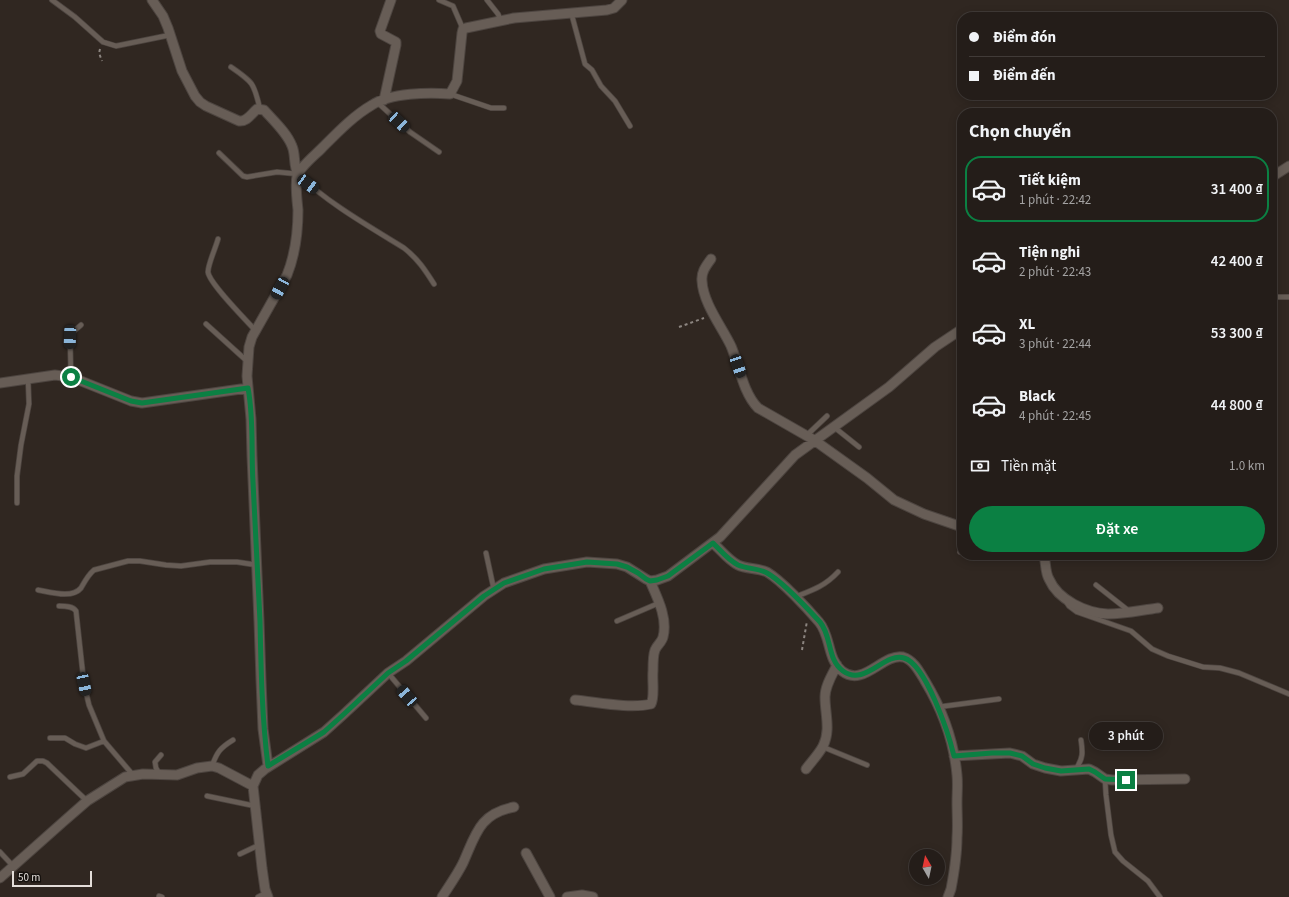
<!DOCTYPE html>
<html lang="vi">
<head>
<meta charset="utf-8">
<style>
	:root { --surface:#241d19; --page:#2c2622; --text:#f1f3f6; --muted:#a3a2a2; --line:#413b38; --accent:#0b8043 }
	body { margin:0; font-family:"Source Sans 3",sans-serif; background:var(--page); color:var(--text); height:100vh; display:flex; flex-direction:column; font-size:15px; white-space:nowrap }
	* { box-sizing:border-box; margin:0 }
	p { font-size:13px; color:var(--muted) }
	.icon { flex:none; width:22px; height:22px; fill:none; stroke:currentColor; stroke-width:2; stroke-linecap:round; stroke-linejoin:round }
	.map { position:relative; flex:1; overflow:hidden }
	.details { position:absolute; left:957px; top:108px; width:320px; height:452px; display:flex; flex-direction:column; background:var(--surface); border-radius:16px; box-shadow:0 2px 10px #0003,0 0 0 1px var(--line) }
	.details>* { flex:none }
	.top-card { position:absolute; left:957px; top:12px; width:320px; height:88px; border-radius:16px; box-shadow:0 2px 10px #0003,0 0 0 1px var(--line); display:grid; align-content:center; height:88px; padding:0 12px; background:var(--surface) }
	.needle { width:26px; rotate:351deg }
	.fabs { position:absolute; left:909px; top:849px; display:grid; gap:8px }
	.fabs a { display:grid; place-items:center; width:36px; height:36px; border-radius:50%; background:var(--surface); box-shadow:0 2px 10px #0003,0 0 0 1px var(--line); font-size:20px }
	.scale { position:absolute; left:12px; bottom:10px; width:80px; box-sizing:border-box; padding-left:4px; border:2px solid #e3ddd9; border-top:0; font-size:11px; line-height:14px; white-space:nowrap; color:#e3ddd9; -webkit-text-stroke:3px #15110e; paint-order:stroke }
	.end { position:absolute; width:18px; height:18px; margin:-9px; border:5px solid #0b8043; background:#fff; box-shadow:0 0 0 2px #fff }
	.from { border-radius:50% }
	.bubble { position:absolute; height:28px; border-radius:14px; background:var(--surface); box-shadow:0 2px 10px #0003,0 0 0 1px var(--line); font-size:13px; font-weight:600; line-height:28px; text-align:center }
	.car { position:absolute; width:12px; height:24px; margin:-12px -6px; border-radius:5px; box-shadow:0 0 3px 1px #0007; background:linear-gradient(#222 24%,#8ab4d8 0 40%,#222 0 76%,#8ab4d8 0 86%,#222 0) }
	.top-card b { display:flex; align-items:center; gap:14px; height:38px; font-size:15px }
	.top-card b+b { border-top:1px solid var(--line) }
	.top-card i { width:10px; height:10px; background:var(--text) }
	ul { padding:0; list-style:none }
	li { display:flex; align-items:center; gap:12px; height:66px; margin:0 8px 6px; padding:0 4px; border:2px solid transparent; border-radius:16px }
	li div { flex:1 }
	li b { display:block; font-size:15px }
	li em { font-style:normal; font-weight:600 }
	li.selected { border-color:var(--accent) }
	li>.icon { width:36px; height:36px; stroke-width:1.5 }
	h2 { padding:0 12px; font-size:18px; line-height:48px }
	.pay { display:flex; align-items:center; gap:10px; height:44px; padding:0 12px; font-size:15px }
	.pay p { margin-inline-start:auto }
	.primary-button { display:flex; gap:8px; margin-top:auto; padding:8px 12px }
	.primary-button a { flex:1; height:46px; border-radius:24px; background:var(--accent); color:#fff; font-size:16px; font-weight:600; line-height:46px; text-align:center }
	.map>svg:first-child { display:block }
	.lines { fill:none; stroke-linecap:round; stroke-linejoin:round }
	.lane-casing { stroke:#4d4540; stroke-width:6 }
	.street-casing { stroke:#4d4540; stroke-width:11 }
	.path { stroke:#8c8580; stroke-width:2; stroke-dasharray:3 3; stroke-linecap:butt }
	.lane { stroke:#675d56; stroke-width:4.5 }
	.street { stroke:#675d56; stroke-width:9 }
	.route { stroke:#0b8043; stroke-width:5 }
</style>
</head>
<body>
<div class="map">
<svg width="1289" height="897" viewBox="0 0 1289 897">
	<rect width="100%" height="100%" fill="#302721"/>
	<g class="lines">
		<defs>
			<path id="lane" d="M 52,0 L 75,17 L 103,42 L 116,46 L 170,35
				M 439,0 L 453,6 L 463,29
				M 487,0 L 498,14 L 501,21
				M 571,12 L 585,64 L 592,70 L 601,86 L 615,101 L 630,126
				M 231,67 C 253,82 254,83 260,109
				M 450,94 L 491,108 L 504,108
				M 377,102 L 410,132 L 439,152
				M 219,153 L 243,176 L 247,177 L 277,172 L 298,174 C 326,202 370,227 404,248 C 418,259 425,270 434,284
				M 218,239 C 216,247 208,264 208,272 C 209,283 246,320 255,330
				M 1272,297 L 1289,297
				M 206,324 L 248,362
				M 71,377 L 70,337 L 74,331 L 81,325
				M 834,427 L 859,447
				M 806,436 L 827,416
				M 17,503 L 17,476 L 21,445 L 29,404 L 28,378
				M 960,552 L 962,548
				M 486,553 L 494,590
				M 1096,585 L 1129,611
				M 38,590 C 50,592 72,599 81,588 C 85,581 88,575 94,570 L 128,561 L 140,561 L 166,565 L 181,566 L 210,562 L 237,562 L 257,565
				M 795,597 C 813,590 825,586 838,572
				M 1067,603 L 1069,606 L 1077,612 L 1131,631 L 1152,649 L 1168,656 L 1203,667 L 1220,668 L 1239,673 L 1289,694
				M 59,606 C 65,606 73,606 76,611 L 84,684 L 89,705 L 104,741
				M 617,621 L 659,603
				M 388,673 L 426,718
				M 938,707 L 999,699
				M 50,738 L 65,738 L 75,744 L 86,748 L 104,741 L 133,775
				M 823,747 L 867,765
				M 212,766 C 217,752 220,748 233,740
				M 1076,769 C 1083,758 1083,753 1081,740
				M 159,773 L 156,768 L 155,762 L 161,755
				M 10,777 L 23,774 L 37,761 L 43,761 L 47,763 L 87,801
				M 1105,779 L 1106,795 L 1111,835 L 1115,852 L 1123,861 L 1148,881 L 1160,897
				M 207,796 L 255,806
				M 0,852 L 13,866
				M 240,854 L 259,845
				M 159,896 L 162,897
				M 258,897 L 266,893"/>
			<path id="street" d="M 152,0 L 163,16 L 168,28 L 182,71 L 195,96 L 200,102 L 206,106 L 239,121 C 247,122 251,114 257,109 L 264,110 C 274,121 287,133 292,146 C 296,155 293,165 298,174
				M 384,100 L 396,45 L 396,42 L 381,34 L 380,31 L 391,0
				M 1272,177 L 1289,166
				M 711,259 C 706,266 701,272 702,281 C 703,303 722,327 731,346 C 739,365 743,393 758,408 L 814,440 L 867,478 L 894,500 L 924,514 L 962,527
				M 0,383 L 55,375 L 71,377 L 131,401 L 142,403 L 248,388
				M 713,543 C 721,550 728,560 738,565 C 746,569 758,568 767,572 C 782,581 807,608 819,622 C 831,636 827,659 842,671 C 863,688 883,653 903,657 C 914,660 920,673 925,681 C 942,709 954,742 957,775 C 958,784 957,793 957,802 C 957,814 958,826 957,838 C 957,855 954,873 951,889 L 948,897
				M 1044,555 C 1046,563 1045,572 1049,579 C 1058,600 1086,613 1108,614 C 1125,614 1142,610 1158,608
				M 575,700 C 597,702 629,709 651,704 C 655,697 652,680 653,671 C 653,665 653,655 655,650 C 657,645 662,642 663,637 C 668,618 657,597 650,581
				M 954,756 L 1010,753 L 1022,756 L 1033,764 L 1045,768 L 1061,771 L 1089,769 L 1095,772 L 1105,779 L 1112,780 L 1185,779
				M 268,766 L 263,729 L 261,680 L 259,621 L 252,456 L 251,419 L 247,376 L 249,347 L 252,337 L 287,275 C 295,255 298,231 298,210 C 297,200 295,185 297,176 C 300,167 315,155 321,149 C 337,133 353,116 372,105 C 390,93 429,92 450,94 L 457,81 L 462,33 L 463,29 L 466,28 L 514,18 L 607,10 L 614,8 L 622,0
				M 806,769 C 811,762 819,754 823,746 C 831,730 825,714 825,697 C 825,686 832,675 837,665
				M 526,853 L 550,897
				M 0,878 L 63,822 L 87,801 L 125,777 L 143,774 L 177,775 L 197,768 L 212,766 L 219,768 L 253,786
				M 268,897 L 265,889 L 262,868 L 253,786 L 258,775 L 265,769 L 324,732 L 344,714 L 388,673 L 406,661 L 484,596 L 504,583 L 544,569 L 587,562 L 617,564 L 627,567 L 646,579 L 650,581 L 657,580 L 668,576 L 720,537 L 795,455 L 889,387 L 935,347 L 962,329
				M 442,897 C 449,886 457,875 463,863 C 476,834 479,814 514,807
				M 567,897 L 582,895 L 593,897"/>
		</defs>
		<use href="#lane" class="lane-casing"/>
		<use href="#street" class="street-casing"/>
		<path class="path" d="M 100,49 L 99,53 L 102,61
			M 679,327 L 704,318
			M 802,650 L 807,621"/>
		<use href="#lane" class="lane"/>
		<use href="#street" class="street"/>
	</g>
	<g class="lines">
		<path class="route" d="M 71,377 L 131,401 L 142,403 L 248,388 C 254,419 251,451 253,482 C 255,528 258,575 260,621 C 261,670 262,718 268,766 L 324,732 L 344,714 L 388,673 L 406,661 L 484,596 L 504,583 L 544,569 L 587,562 L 617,564 L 627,567 L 638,573 L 646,579 L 650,581 L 657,580 L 668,576 L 713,543 C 720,550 728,560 738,565 C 747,569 758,568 767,573 C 782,581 808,609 820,622 C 832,636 827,660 843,671 C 865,687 884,652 904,658 C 926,664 949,735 954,756 L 992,753 L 1010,753 L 1022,756 L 1033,764 L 1045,768 L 1061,771 L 1089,769 L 1095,772 L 1105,779 L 1126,780"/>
	</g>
</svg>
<div class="fabs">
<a><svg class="needle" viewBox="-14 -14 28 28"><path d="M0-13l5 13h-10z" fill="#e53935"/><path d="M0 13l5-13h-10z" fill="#a3a2a2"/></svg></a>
</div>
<div class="scale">50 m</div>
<i class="end from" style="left:71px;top:377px"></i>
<i class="end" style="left:1126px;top:780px"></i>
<div class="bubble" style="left:1089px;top:722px;width:74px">3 phút</div>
<i class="car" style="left:399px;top:122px;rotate:133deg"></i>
<i class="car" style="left:308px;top:184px;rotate:126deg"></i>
<i class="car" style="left:280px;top:288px;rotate:209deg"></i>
<i class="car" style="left:70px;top:337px;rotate:182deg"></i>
<i class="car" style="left:738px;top:366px;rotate:161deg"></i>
<i class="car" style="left:84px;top:684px;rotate:168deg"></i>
<i class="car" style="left:407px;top:696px;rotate:319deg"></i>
<div class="top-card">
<b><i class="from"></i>Điểm đón</b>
<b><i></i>Điểm đến</b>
</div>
<section class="details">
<h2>Chọn chuyến</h2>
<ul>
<li class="selected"><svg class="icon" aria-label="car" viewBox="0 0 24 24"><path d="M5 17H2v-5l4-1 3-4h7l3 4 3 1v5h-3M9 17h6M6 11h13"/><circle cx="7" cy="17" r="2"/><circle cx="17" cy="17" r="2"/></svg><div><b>Tiết kiệm</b><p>1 phút · 22:42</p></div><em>31 400 ₫</em></li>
<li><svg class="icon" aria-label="car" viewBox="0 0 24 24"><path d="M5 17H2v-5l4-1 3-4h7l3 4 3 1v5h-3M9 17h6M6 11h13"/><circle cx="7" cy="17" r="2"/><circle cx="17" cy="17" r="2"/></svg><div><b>Tiện nghi</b><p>2 phút · 22:43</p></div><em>42 400 ₫</em></li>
<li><svg class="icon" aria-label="car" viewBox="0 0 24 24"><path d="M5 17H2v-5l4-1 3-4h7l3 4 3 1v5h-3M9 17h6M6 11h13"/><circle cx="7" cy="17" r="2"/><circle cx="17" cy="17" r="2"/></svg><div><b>XL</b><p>3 phút · 22:44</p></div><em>53 300 ₫</em></li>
<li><svg class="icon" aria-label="car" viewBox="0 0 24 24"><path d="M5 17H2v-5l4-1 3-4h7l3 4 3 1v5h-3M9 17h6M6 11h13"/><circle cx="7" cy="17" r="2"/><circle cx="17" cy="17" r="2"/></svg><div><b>Black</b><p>4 phút · 22:45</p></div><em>44 800 ₫</em></li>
</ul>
<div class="pay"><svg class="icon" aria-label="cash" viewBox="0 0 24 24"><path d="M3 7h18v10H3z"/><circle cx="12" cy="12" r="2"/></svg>Tiền mặt<p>1.0 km</p></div>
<div class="primary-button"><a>Đặt xe</a></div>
</section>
</div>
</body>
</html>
